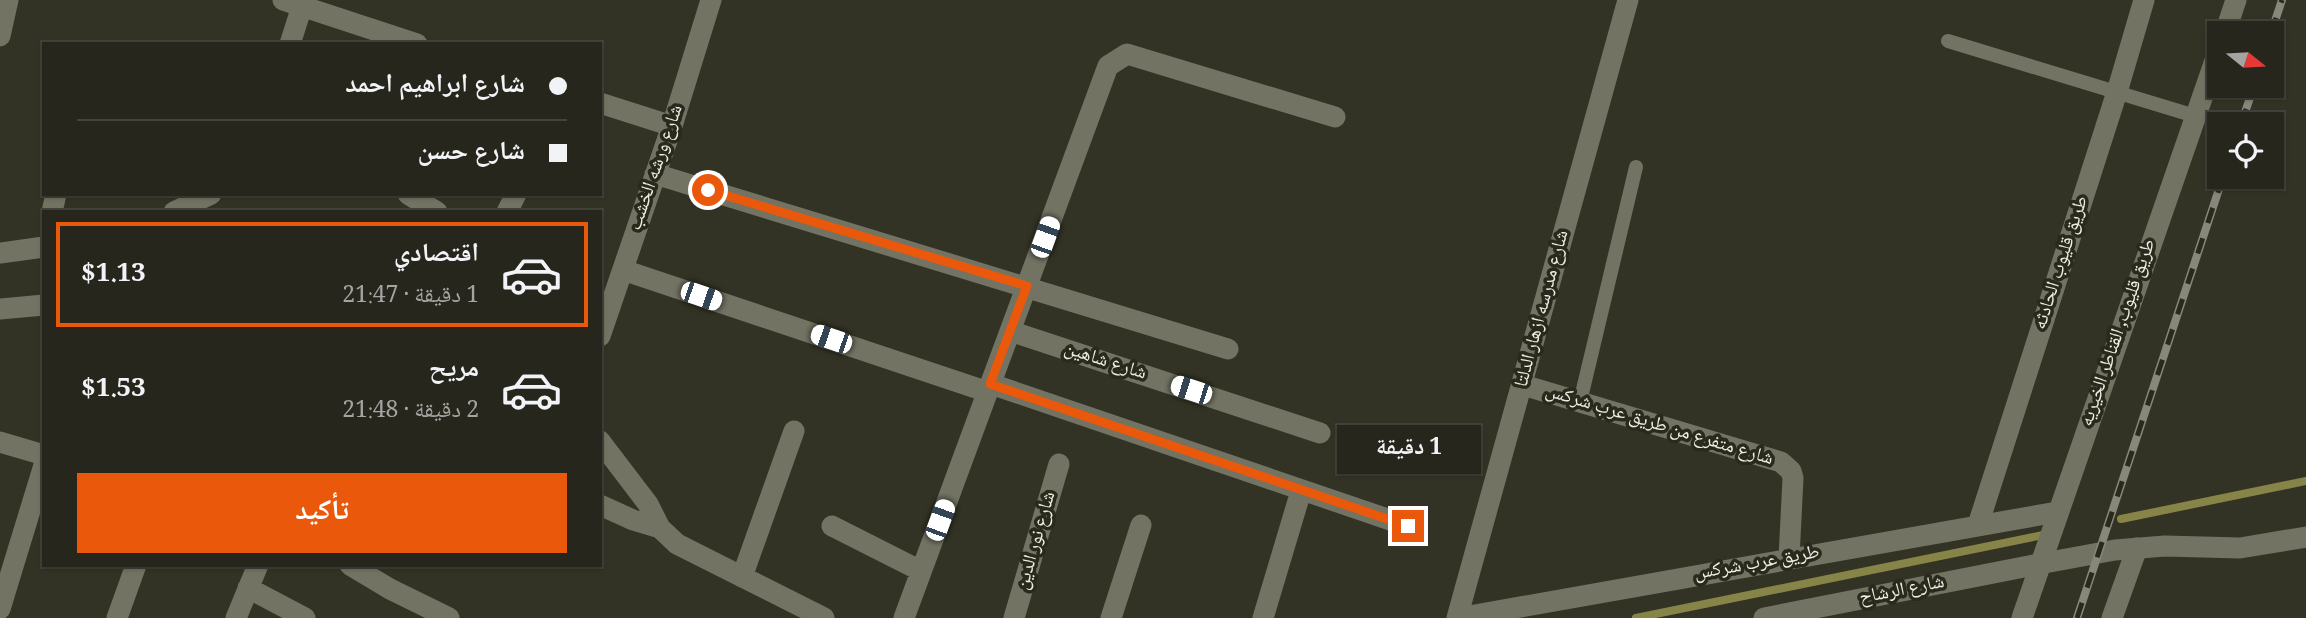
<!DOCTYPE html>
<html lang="ar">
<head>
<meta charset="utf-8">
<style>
	:root { --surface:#26261c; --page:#323229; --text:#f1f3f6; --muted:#a4a5a3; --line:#42433b; --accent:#ea580c }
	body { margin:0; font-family:Georgia,"Noto Naskh Arabic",serif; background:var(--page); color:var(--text); direction:rtl; height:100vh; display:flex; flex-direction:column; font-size:26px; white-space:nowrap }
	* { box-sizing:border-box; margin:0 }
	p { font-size:23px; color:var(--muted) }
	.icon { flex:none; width:38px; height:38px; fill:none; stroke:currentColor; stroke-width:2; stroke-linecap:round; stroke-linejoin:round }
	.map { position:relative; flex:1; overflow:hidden; direction:ltr }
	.details { position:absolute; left:42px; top:210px; width:560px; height:357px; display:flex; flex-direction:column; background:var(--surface); border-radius:0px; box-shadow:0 2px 5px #0004,0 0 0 2px var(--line); direction:rtl }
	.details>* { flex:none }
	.top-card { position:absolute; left:42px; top:42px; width:560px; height:154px; border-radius:0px; box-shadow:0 2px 5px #0004,0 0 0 2px var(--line); direction:rtl; display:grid; align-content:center; height:154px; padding:0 35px; background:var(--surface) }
	.needle { width:46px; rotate:108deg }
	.tools { position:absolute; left:2207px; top:21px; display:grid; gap:14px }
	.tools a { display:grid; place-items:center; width:77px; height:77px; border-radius:0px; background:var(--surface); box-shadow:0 2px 5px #0004,0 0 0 2px var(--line); font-size:35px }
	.end { position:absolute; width:32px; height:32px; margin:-16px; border:9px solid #ea580c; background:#fff; box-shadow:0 0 0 4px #fff }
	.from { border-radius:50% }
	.bubble { position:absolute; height:49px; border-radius:0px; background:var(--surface); box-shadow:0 2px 5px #0004,0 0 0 2px var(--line); font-size:23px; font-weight:700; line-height:49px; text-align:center; direction:rtl }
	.car { position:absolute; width:21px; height:42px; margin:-21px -10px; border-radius:9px; box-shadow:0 0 5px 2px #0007; background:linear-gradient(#fff 24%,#345 0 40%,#fff 0 76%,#345 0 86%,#fff 0) }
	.top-card b { display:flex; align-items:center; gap:24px; height:66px; font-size:26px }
	.top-card b+b { border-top:2px solid var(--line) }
	.top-card i { width:18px; height:18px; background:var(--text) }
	ul { padding:12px 0 0; list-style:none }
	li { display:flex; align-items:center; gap:21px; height:105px; margin:0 14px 10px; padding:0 21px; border:4px solid transparent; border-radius:0px }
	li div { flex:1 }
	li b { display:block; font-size:26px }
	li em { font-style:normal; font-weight:700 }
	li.on { border-color:var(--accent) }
	li>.icon { width:63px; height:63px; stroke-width:1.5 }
	.action { display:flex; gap:14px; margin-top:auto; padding:14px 35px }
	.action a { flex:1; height:80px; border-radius:0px; background:var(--accent); color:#fff; font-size:28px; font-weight:700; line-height:80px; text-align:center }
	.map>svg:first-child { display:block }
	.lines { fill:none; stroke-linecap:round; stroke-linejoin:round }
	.stream { stroke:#868547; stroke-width:8 }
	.service { stroke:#727363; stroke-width:14 }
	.minor { stroke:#727363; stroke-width:21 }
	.tertiary { stroke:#727363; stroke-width:21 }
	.secondary { stroke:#727363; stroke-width:21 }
	.rail-casing { stroke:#87877b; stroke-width:8 }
	.rail { stroke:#29291c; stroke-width:5; stroke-dasharray:16; stroke-linecap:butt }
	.route { stroke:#ea580c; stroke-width:9 }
	.labels { text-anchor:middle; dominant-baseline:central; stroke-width:7; stroke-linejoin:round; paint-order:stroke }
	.street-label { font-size:19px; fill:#edede4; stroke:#29291c }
</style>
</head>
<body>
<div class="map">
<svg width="2306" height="618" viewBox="0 0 2306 618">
	<rect width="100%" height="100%" fill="#333325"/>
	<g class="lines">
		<path class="stream" d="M 2121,519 L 2306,481
			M 1636,618 L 2048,534"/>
		<path class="service" d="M 1948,41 L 2195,116
			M 1580,402 L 1636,167"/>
		<path class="minor" d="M 283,0 L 417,44
			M 0,36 L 8,0
			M 290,44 L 304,0
			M 600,103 L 672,126
			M 655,174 L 1228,349
			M 408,194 L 437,212
			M 52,212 L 56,194
			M 174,212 L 211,194
			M 507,212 L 516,194
			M 0,253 L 44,247
			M 623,270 L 988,392
			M 0,309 L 44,305
			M 1010,331 L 1320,433
			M 600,336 L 672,126 L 711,0
			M 991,384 L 1408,526
			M 1523,385 L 1781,462 L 1791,471 L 1793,478 L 1789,558
			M 600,441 L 648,504 L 660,528 L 677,544 L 824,618
			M 0,442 L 44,455
			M 600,505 L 633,520 L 660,528
			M 1978,525 L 2117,92 L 2144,0
			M 832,526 L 921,571
			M 350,565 L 390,589 L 449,618
			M 742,577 L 794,431
			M 248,588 L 305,618
			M 0,609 L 44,465
			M 117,618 L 136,565
			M 236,618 L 258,565
			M 904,618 L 1108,66 L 1127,54 L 1335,117
			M 1014,618 L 1059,464
			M 1111,618 L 1141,525
			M 1263,618 L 1301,491
			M 1457,618 L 1628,0
			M 1458,618 L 2057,512
			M 1764,618 L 2039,564
			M 2112,618 L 2137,548"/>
		<path class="tertiary" d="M 2039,564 L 2115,550 L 2165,546 L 2240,548 L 2306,537"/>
		<path class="secondary" d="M 2225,33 L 2236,0
			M 2022,618 L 2219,49"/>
		<defs>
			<path id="rail" d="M 2271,33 L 2282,0
				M 2241,124 L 2254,86
				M 2077,618 L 2223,177"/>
		</defs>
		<use href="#rail" class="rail-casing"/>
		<use href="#rail" class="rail"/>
	</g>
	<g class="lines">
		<path class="route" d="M 708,190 L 1027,286 L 990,384 L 1408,526"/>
	</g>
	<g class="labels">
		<g class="street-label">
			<text transform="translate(657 168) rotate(-71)">شارع ورشه الخشب</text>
			<text transform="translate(2062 263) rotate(-72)">طريق قليوب الحادثه</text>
			<text transform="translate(1543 309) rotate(-75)">شارع مدرسه ازهار الدلتا</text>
			<text transform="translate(2119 333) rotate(-71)">طريق قليوب, القناطر الخيريه</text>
			<text transform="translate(1105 362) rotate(18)">شارع شاهين</text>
			<text transform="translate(1659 426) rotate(17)">شارع متفرع من طريق عرب شركس</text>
			<text transform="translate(1037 541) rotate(-74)">شارع نور الدين</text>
			<text transform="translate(1757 564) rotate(-10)">طريق عرب شركس</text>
			<text transform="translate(1902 591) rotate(-11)">شارع الرشاح</text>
		</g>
	</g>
</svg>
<div class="tools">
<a><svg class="needle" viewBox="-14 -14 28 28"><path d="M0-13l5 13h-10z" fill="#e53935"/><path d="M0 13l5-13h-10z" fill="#a4a5a3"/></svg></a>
<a><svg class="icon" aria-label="locate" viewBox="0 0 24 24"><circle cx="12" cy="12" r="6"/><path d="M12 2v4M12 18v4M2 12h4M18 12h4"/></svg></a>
</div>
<i class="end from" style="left:708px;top:190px"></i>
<i class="end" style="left:1408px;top:526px"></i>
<div class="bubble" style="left:1337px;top:425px;width:144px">1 دقيقة</div>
<i class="car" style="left:1045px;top:237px;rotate:20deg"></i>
<i class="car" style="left:701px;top:296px;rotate:109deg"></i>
<i class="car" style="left:831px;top:339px;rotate:289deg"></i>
<i class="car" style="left:1191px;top:390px;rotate:288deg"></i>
<i class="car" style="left:940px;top:520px;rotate:20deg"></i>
<div class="top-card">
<b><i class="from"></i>شارع ابراهيم احمد</b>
<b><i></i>شارع حسن</b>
</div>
<section class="details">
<ul>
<li class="on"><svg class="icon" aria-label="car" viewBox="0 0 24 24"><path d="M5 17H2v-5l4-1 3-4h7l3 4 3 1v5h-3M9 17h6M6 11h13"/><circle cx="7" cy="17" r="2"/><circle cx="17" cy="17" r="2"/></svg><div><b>اقتصادي</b><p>1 دقيقة · 21:47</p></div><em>$1.13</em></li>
<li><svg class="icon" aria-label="car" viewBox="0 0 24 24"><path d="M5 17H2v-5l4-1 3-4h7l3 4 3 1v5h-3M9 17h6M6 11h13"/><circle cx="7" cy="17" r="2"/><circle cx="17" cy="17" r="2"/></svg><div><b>مريح</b><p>2 دقيقة · 21:48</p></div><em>$1.53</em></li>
</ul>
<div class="action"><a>تأكيد</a></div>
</section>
</div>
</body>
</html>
